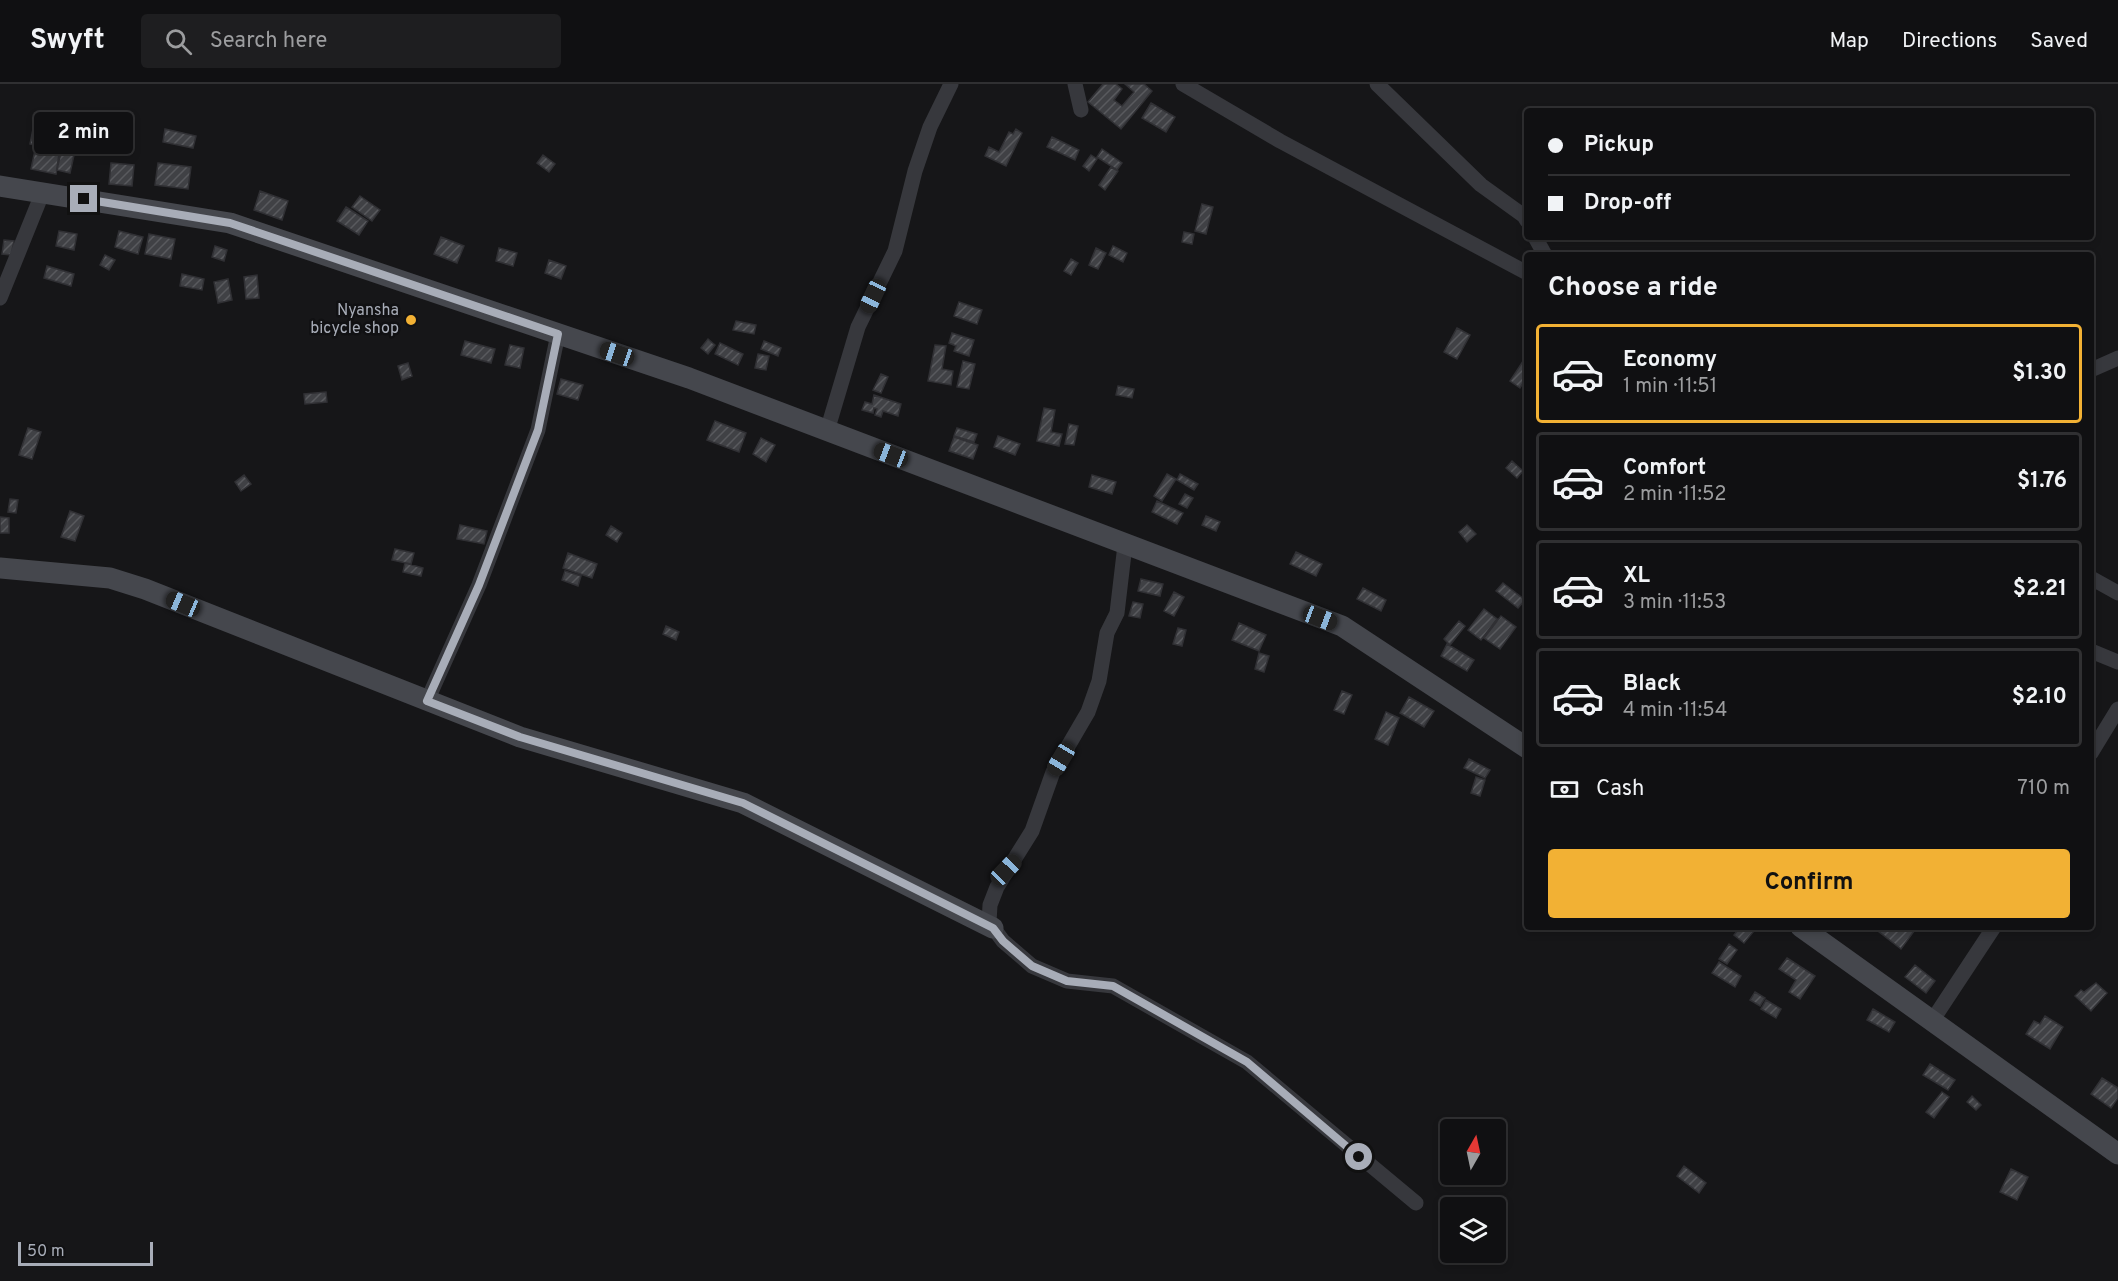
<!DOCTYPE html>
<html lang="en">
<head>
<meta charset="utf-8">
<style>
	:root { --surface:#101012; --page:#1e1e20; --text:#f1f3f6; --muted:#9c9d9f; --line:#303032; --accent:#f2b134 }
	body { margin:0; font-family:Overpass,sans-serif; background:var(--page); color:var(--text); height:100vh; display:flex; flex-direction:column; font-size:22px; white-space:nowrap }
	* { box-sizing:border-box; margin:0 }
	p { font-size:20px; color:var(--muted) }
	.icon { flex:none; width:33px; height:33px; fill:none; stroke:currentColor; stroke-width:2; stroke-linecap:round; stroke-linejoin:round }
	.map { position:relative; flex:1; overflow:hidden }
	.sheet { position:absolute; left:1524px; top:168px; width:570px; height:678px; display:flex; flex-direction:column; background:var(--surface); border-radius:6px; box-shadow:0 3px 9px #0003,0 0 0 2px var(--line) }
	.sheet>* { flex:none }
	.hud { position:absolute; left:1524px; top:24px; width:570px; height:132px; border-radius:6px; box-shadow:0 3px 9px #0003,0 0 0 2px var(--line); display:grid; align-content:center; height:132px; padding:0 24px; background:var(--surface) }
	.needle { width:39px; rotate:9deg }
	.tools { position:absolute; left:1440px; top:1035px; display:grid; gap:12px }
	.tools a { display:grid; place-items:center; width:66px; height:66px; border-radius:6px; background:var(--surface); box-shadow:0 3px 9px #0003,0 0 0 2px var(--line); font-size:30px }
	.scale { position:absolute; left:18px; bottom:15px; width:135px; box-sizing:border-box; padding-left:6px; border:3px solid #a8adb8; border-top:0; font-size:16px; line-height:21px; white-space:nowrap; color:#a8adb8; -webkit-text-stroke:4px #111113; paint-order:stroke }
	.end { position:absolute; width:27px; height:27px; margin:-14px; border:8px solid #a8adb8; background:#111; box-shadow:0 0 0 3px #111 }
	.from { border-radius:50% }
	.bubble { position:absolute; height:42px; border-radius:6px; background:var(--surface); box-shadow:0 3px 9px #0003,0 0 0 2px var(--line); font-size:20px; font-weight:700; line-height:42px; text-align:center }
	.car { position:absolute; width:18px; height:36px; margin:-18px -9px; border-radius:8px; box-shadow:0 0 4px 2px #0007; background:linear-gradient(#222 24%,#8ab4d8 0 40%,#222 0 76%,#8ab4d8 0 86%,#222 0) }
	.hud b { display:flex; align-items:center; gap:21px; height:57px; font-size:22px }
	.hud b+b { border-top:2px solid var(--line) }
	.hud i { width:15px; height:15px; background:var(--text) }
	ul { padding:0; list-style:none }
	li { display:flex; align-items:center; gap:18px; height:99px; margin:0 12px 9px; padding:0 12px; border:3px solid var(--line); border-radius:6px }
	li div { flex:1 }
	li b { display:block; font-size:22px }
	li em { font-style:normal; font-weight:700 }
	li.current { border-color:var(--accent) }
	li>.icon { width:54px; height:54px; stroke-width:1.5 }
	h2 { padding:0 24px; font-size:27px; line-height:72px }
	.pay { display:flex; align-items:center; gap:15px; height:66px; padding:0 24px; font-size:22px }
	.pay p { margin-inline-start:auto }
	.cta { display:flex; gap:12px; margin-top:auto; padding:12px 24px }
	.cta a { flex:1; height:69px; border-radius:6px; background:var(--accent); color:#111; font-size:24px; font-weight:700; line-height:69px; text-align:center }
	header { display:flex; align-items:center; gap:36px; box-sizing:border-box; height:84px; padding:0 30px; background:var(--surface); border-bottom:2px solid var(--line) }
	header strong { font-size:28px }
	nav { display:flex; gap:33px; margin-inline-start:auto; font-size:21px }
	.search { width:420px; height:54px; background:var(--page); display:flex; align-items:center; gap:15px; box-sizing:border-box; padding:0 21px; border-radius:6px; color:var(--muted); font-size:22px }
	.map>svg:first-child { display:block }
	.building { fill:url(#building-hatch); stroke:#303034; stroke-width:1.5 }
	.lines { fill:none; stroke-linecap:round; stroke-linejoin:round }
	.street { stroke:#37383d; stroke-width:15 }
	.secondary { stroke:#45474d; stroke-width:21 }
	.route { stroke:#a8adb8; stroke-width:8 }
	.poi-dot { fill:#f2b134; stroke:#111113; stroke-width:2 }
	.labels { text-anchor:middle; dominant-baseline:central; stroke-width:5; stroke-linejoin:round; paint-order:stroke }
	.poi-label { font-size:16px; fill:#a8adb8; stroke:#111113; text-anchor:end }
</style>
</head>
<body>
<header>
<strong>Swyft</strong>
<div class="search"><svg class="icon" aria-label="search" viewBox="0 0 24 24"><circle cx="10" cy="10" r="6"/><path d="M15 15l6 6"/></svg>Search here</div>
<nav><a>Map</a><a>Directions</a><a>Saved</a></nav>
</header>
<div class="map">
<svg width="2118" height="1197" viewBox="0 0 2118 1197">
	<defs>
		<pattern id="building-hatch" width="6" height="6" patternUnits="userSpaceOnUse" patternTransform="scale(1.5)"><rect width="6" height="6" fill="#404145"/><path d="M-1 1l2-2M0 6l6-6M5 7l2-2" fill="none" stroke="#595a5e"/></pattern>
	</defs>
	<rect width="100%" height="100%" fill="#161618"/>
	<path class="building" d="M 1103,0 L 1116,0 L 1122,5 L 1114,16 L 1122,22 L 1134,8 L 1125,0 L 1144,0 L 1152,7 L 1121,45 L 1088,18 Z
		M 1151,19 L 1175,33 L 1166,48 L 1142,34 Z
		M 36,30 L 49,33 L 43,63 L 30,60 Z
		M 64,41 L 80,44 L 70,89 L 57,86 L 65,49 L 62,48 Z
		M 165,45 L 196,52 L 193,64 L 163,58 Z
		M 1016,45 L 1022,49 L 1006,82 L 985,72 L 989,63 L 999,68 L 1009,48 L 1013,50 Z
		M 85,46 L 111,54 L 108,67 L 80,62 Z
		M 1052,53 L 1079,66 L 1075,76 L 1047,63 Z
		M 1102,65 L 1122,79 L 1117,86 L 1097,73 Z
		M 35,66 L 59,70 L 56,90 L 31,85 Z
		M 543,71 L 555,80 L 549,88 L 537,79 Z
		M 1091,71 L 1097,75 L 1089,87 L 1083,82 Z
		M 111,79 L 134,81 L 132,102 L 109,100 Z
		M 158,79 L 191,83 L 188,105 L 155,101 Z
		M 1111,83 L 1118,87 L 1105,106 L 1099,101 Z
		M 260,107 L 288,117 L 282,136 L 254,126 Z
		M 360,112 L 380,126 L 372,137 L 352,123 Z
		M 1202,120 L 1213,123 L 1206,150 L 1195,147 Z
		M 346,123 L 368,137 L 359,151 L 337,137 Z
		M 59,147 L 77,150 L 74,166 L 56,162 Z
		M 119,147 L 143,153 L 138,170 L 115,163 Z
		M 1184,148 L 1194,150 L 1192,160 L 1182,158 Z
		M 149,150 L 175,155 L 171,175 L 145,170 Z
		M 441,153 L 464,162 L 457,179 L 434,170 Z
		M 4,156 L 14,157 L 11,171 L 2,170 Z
		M 215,162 L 227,166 L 224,177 L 212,173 Z
		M 1113,162 L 1127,169 L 1123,178 L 1109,171 Z
		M 499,164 L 517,169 L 513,182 L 496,177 Z
		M 1096,164 L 1106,169 L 1098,185 L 1089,181 Z
		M 105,171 L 115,176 L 109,186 L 100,181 Z
		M 1071,175 L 1078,179 L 1071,191 L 1064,187 Z
		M 549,176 L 566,182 L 561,195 L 545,189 Z
		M 47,182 L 74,190 L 71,202 L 44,194 Z
		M 182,190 L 204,195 L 202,206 L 180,202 Z
		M 257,191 L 259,214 L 246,215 L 244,193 Z
		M 228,195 L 232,216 L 218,219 L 214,198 Z
		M 959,218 L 982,226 L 977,240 L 954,232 Z
		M 736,237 L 756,241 L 754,250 L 733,246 Z
		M 1457,244 L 1470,251 L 1457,275 L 1444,268 Z
		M 952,249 L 974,256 L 969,272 L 954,267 L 956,262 L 949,259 Z
		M 708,255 L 715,261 L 708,270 L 701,264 Z
		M 465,257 L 495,265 L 491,279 L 461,271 Z
		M 764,257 L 781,264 L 778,272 L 761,265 Z
		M 720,259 L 743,270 L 738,281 L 715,270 Z
		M 510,261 L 524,264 L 520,284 L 505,281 Z
		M 935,261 L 946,262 L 942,285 L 953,287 L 951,301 L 928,297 Z
		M 758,270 L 769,272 L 766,286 L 755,284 Z
		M 1527,271 L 1527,292 L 1520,304 L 1510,297 Z
		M 963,277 L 975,280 L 969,305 L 957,303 Z
		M 408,279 L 412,292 L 402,296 L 398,282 Z
		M 881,290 L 888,293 L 881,309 L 873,306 Z
		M 561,295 L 583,301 L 578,316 L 557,310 Z
		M 1118,302 L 1134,305 L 1132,314 L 1116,311 Z
		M 326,308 L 327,318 L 305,320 L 304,310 Z
		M 874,311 L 901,320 L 898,332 L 883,327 L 881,333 L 875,331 L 877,325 L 874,324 L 873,329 L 862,326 L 865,318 L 872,320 Z
		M 1044,324 L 1055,326 L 1051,348 L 1062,350 L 1059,362 L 1037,357 Z
		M 715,337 L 746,349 L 739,368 L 707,356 Z
		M 1069,340 L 1078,342 L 1074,361 L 1065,360 Z
		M 28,344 L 41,348 L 32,375 L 19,371 Z
		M 957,344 L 977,350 L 974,358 L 954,352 Z
		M 998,352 L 1020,360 L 1015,371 L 994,363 Z
		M 954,353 L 978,361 L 973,375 L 949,367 Z
		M 761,354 L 775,361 L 766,378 L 753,370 Z
		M 1512,377 L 1523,387 L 1517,394 L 1506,384 Z
		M 1167,390 L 1176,395 L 1162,417 L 1154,412 Z
		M 1180,390 L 1198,400 L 1194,406 L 1177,396 Z
		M 244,391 L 251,400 L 241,407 L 235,398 Z
		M 1092,391 L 1116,398 L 1112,410 L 1089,403 Z
		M 1185,410 L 1193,414 L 1187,424 L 1179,420 Z
		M 10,415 L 18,416 L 16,429 L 8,428 Z
		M 1157,417 L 1183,429 L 1177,440 L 1152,428 Z
		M 70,427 L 84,432 L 75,457 L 61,453 Z
		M 1206,432 L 1220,438 L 1216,447 L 1202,441 Z
		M 0,433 L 9,434 L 9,449 L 0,449 Z
		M 460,441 L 487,447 L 484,460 L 457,455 Z
		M 1467,441 L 1476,450 L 1467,458 L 1459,448 Z
		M 611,442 L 622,449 L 617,458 L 606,451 Z
		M 395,465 L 414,469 L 411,480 L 392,476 Z
		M 1296,468 L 1322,480 L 1316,492 L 1290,480 Z
		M 568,469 L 597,480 L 592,494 L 563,484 Z
		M 405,479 L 423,484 L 421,492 L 403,488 Z
		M 565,487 L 581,492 L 578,502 L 562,496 Z
		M 1141,495 L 1163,500 L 1160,512 L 1138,507 Z
		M 1503,499 L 1525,516 L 1518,524 L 1496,507 Z
		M 1363,504 L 1386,516 L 1381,527 L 1357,515 Z
		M 1174,508 L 1184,513 L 1174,532 L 1164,527 Z
		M 1133,518 L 1143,520 L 1140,534 L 1129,532 Z
		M 1484,525 L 1497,535 L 1481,556 L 1468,546 Z
		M 1501,532 L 1516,543 L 1500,565 L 1484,554 Z
		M 1459,537 L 1465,542 L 1450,561 L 1444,555 Z
		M 1239,539 L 1266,551 L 1259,567 L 1232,556 Z
		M 666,542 L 679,548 L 676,556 L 663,550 Z
		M 1178,544 L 1186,546 L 1182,562 L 1173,560 Z
		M 1447,560 L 1474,576 L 1467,587 L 1441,572 Z
		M 1259,569 L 1269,572 L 1264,588 L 1255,585 Z
		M 1342,607 L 1352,611 L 1344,630 L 1334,626 Z
		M 1409,613 L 1434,627 L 1424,643 L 1400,629 Z
		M 1386,628 L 1399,634 L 1388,661 L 1375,655 Z
		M 1469,675 L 1490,686 L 1485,694 L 1464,684 Z
		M 1476,693 L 1485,696 L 1480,712 L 1471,709 Z
		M 1740,843 L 1748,843 L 1753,848 L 1744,859 L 1734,851 Z
		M 1881,843 L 1917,843 L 1901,865 L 1878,847 Z
		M 1729,860 L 1737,866 L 1727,880 L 1719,875 Z
		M 1787,874 L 1815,892 L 1800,915 L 1789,908 L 1796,896 L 1779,885 Z
		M 1719,878 L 1741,892 L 1735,903 L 1712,889 Z
		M 1915,881 L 1935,897 L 1926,909 L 1905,893 Z
		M 2096,899 L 2107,909 L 2091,927 L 2075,912 L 2081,906 L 2084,908 Z
		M 1755,908 L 1765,914 L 1760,922 L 1750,916 Z
		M 1766,916 L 1781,925 L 1776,934 L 1761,925 Z
		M 1873,925 L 1895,938 L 1889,948 L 1867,936 Z
		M 2045,932 L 2063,943 L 2050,965 L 2026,950 L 2034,937 L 2040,940 Z
		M 1930,980 L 1955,996 L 1948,1006 L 1923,991 Z
		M 2102,994 L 2118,1004 L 2118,1014 L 2111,1024 L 2091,1010 Z
		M 1942,1008 L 1949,1013 L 1934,1034 L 1926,1028 Z
		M 1972,1012 L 1981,1021 L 1976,1026 L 1967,1018 Z
		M 1684,1082 L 1706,1099 L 1699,1109 L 1677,1092 Z
		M 2011,1085 L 2028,1093 L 2017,1116 L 2000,1108 Z"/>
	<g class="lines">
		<path class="street" d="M 1075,0 L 1081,26
			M 1183,0 L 1280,57 L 1527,189
			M 1377,0 L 1481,101 L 1524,132 L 1527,137
			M 1535,153 L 1545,171
			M 0,214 L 42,110
			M 2091,286 L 2118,274
			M 827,347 L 858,243 L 895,167 L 915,87 L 930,43 L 951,0
			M 1125,461 L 1117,529 L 1107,549 L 1099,597 L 1088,628 L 1053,688 L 1032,747 L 997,803 L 990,821 L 989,838 L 1003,857 L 1032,882 L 1067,897 L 1113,902 L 1247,978 L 1416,1119
			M 2091,494 L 2118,509
			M 2091,567 L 2118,578
			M 427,617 L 479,501 L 538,346 L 558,250
			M 2091,669 L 2118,625
			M 1932,937 L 1994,843"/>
		<path class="secondary" d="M 0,102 L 230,139 L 689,294 L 1342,542 L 1527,664
			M 0,484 L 110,494 L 145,505 L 520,653 L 743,719 L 993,844
			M 1801,843 L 2118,1070"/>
	</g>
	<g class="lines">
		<path class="route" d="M 84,115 L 230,139 L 558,250 L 538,346 L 479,501 L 427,617 L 520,653 L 743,719 L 993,844 L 1003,857 L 1032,882 L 1067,897 L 1113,902 L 1247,978 L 1359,1073"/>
	</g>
	<circle class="poi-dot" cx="411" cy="236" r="6"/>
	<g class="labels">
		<g class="poi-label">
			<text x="399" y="227">Nyansha<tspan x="399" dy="18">bicycle shop</tspan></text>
		</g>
	</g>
</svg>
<div class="tools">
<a><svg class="needle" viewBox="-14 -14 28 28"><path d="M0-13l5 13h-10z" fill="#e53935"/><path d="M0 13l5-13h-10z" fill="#9c9d9f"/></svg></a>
<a><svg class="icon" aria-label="layers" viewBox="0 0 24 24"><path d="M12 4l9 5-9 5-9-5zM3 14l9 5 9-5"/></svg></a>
</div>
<div class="scale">50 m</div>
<i class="end from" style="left:1359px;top:1073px"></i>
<i class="end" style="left:84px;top:115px"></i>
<div class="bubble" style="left:34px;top:28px;width:99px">2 min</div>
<i class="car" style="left:873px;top:212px;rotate:205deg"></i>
<i class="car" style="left:617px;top:270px;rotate:289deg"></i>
<i class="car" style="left:891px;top:371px;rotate:291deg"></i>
<i class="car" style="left:183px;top:520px;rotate:293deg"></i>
<i class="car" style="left:1320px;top:534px;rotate:111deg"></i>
<i class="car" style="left:1061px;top:675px;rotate:211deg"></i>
<i class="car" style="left:1006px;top:786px;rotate:44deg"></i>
<div class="hud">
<b><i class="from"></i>Pickup</b>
<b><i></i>Drop-off</b>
</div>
<section class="sheet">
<h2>Choose a ride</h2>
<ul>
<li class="current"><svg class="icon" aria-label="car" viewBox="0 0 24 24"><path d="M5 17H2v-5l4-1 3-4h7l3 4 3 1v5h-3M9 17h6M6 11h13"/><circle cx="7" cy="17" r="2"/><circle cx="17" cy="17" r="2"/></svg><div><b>Economy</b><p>1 min · 11:51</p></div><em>$1.30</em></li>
<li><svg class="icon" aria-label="car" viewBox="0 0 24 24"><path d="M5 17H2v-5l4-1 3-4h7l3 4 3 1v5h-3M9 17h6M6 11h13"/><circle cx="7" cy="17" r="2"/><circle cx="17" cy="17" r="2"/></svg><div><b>Comfort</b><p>2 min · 11:52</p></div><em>$1.76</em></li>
<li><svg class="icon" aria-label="car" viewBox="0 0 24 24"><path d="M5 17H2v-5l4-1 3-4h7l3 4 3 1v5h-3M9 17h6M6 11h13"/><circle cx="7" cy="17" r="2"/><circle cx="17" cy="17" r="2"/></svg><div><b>XL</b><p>3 min · 11:53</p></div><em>$2.21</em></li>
<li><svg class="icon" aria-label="car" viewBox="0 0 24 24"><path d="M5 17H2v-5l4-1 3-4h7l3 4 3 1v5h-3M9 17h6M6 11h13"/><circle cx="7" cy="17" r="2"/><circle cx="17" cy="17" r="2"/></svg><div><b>Black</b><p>4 min · 11:54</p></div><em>$2.10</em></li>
</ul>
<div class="pay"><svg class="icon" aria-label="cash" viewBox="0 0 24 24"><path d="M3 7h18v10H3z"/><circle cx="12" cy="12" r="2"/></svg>Cash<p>710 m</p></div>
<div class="cta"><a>Confirm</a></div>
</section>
</div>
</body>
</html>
